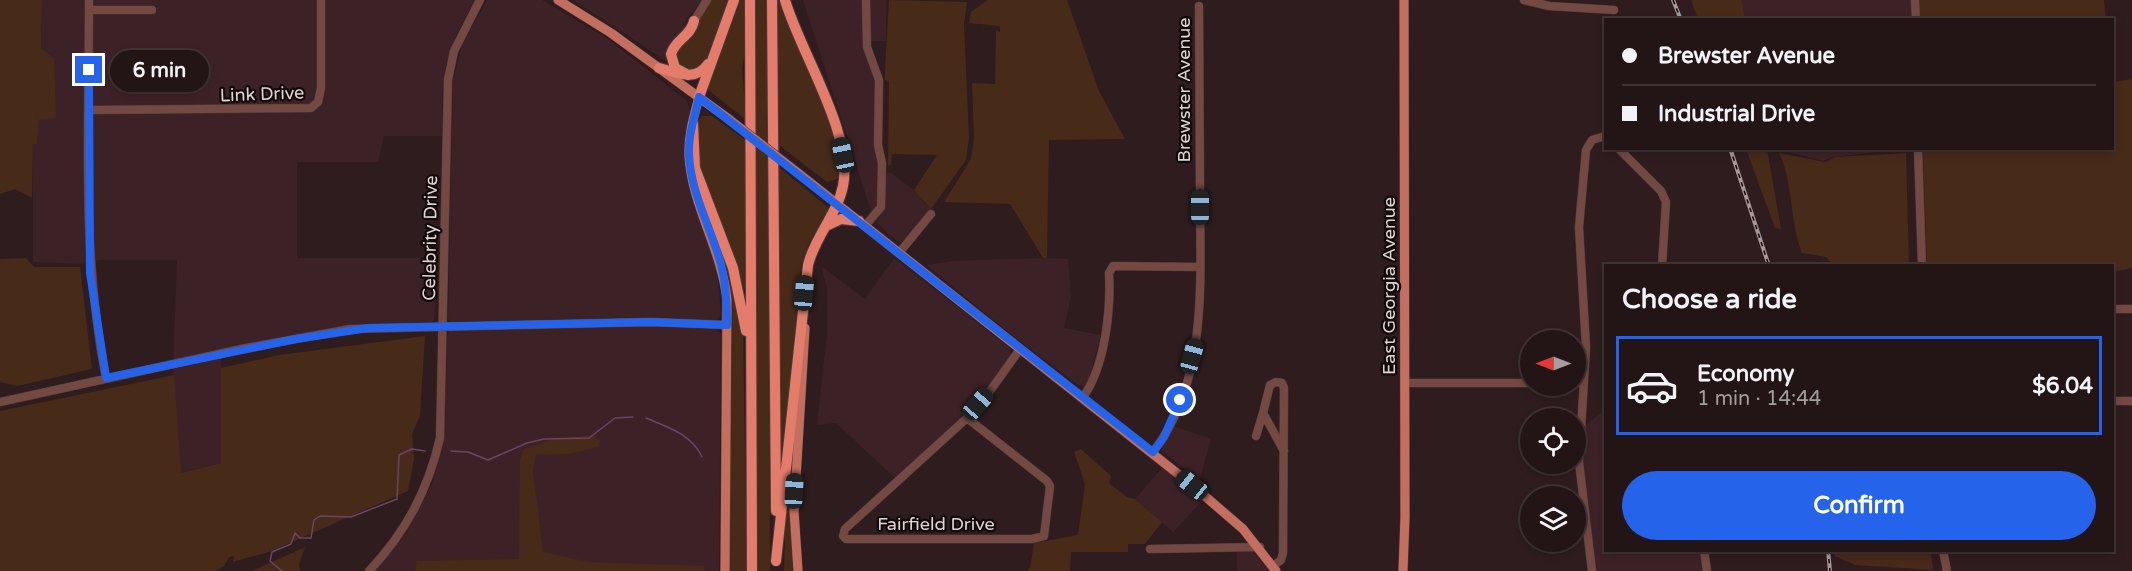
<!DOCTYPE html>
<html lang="en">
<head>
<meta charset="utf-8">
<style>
	:root { --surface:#231516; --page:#2f2223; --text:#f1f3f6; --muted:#a39fa1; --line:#403435; --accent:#2563eb }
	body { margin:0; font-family:"Varela Round",sans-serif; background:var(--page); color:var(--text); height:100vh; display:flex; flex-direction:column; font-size:22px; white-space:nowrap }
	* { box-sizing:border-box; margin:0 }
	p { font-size:20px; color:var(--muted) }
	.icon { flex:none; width:33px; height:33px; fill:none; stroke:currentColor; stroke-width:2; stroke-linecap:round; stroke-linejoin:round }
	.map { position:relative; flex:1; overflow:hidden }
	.panel { position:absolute; left:1604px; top:264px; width:510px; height:288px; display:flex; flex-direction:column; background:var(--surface); border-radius:0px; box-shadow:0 3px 9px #0003,0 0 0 2px var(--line) }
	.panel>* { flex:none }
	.hud { position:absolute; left:1604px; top:18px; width:510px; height:132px; border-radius:0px; box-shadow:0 3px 9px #0003,0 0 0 2px var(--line); display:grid; align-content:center; height:132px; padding:0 18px; background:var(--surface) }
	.needle { width:39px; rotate:270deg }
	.buttons { position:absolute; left:1520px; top:330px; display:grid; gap:12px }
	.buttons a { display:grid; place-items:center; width:66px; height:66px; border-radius:50%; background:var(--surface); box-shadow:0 3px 9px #0003,0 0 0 2px var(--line); font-size:30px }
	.end { position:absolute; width:27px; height:27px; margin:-14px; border:8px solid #2563eb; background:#fff; box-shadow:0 0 0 3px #fff }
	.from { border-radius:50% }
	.bubble { position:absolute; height:42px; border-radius:21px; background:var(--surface); box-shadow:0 3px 9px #0003,0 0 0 2px var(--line); font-size:20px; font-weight:700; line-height:42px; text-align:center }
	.car { position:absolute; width:18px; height:36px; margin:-18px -9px; border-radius:8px; box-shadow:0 0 4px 2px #0007; background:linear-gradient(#222 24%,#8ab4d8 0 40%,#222 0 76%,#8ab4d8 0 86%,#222 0) }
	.hud b { display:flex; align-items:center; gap:21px; height:57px; font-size:22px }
	.hud b+b { border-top:2px solid var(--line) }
	.hud i { width:15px; height:15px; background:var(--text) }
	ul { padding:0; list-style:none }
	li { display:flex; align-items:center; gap:18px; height:99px; margin:0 12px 9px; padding:0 6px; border:3px solid transparent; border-radius:0px }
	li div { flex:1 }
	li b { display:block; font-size:22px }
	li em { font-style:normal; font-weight:700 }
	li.on { border-color:var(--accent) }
	li>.icon { width:54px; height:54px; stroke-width:1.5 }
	h2 { padding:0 18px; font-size:27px; line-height:72px }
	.cta { display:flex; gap:12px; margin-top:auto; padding:12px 18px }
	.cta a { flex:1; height:69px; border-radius:36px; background:var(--accent); color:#fff; font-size:24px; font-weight:700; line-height:69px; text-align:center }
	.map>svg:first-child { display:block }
	.built { fill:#3c2226 }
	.green { fill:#482a19 }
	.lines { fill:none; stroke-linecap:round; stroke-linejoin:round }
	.stream { stroke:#6b4466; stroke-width:1.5 }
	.minor-casing { stroke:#4b393b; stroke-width:9 }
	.major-casing { stroke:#4b393b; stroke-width:10 }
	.highway-casing { stroke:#4b393b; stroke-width:12 }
	.minor { stroke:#734942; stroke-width:8 }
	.major { stroke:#c46e5f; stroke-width:9 }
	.highway { stroke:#e47c6b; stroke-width:10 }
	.rail-casing { stroke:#a79899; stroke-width:4 }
	.rail { stroke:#11090a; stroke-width:1.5; stroke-dasharray:4.5; stroke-linecap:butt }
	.major-bridge-casing { stroke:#4b393b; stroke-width:10; stroke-linecap:butt }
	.major-bridge { stroke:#c46e5f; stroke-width:9 }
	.route { stroke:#2563eb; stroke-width:8 }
	.labels { text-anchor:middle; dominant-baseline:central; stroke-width:4.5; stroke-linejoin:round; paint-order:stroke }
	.street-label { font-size:18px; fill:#e0d3d4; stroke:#11090a }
</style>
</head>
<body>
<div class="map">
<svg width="2132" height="571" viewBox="0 0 2132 571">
	<rect width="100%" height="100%" fill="#2f1c1e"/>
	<path class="built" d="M 42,0 L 475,0 L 455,38 L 447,61 L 442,92 L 442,136 L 384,136 L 378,162 L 297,162 L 297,258 L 439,258 L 434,321 L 427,324 L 356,326 L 221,352 L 221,463 L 180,473 L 173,367 L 177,260 L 99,260 L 87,264 L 33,262 L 33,144 L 37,144 L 39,118 L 56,118 L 41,50 Z
		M 487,0 L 542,0 L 608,39 L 687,101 L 691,113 L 685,137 L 686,173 L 717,270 L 721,314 L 717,320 L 455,324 L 448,320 L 453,81 L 462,45 Z
		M 573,0 L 703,0 L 685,20 L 686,27 L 668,62 Z
		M 803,0 L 886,0 L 886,41 L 864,41 L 875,73 L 876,89 L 875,145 L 879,165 L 879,203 L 872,214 Z
		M 1742,0 L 1912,0 L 1914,19 L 1745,19 Z
		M 1915,148 L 1915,152 L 1876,152 L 1834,157 L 1823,161 L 1778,149 Z
		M 885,173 L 891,173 L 922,196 L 921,199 L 931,209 L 913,234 L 902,242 L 896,240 L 877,223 L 882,211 Z
		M 894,258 L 1009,347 L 1011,354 L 992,385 L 976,403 L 896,479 L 836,423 L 817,425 L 827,333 L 827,288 L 821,266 L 865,299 Z
		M 1043,258 L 1068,259 L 1071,297 L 1064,328 L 1101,335 L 1088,383 L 1084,386 L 1078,385 L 1013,336 L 926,265 L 952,261 Z
		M 656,325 L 713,327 L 721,334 L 719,571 L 375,571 L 407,532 L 432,484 L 445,429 L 447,337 L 450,330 Z
		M 1605,409 L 1605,550 L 1702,551 L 1704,571 L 1595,571 L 1583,468 L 1585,426 Z
		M 1173,426 L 1211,439 L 1199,482 L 1162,451 L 1162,444 Z
		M 1163,467 L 1203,500 L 1173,532 L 1135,499 Z
		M 1237,550 L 1254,552 L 1270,571 L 1237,571 Z"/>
	<path class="green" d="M 0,0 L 42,0 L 41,49 L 54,58 L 56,118 L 39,119 L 37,144 L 33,144 L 32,198 L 15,189 L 0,194 Z
		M 711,0 L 728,0 L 705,65 L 690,72 L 674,65 L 677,45 L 698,28 L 700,16 Z
		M 736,0 L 745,0 L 745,53 L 742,69 L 746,117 L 747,297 L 699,169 L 697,122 L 702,116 L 712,116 L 744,139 L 744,118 L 707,89 Z
		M 754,0 L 768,0 L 770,571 L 757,571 Z
		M 777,0 L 782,0 C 804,55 839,119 840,178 L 827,182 L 780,146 L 780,168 L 829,208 L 809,243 L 801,265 L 782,470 L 780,470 Z
		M 889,0 L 967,2 L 964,24 L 969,138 L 966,160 L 931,209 L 914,190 L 937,155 L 892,154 L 891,165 L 888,166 L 889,81 L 885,80 L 885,72 Z
		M 988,0 L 1067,0 L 1099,91 L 1125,139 L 1049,140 L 1047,258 L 1043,258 L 1010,204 L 944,202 L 971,159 L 974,138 L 972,83 L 995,84 L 996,31 L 1000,32 L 1000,26 L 969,23 L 971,12 Z
		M 1691,0 L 1742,0 L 1745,19 L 1698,19 Z
		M 1919,0 L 2104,0 L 2106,19 L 1920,19 Z
		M 2112,71 L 2113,82 L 2132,79 L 2132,268 L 2112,272 L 2112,266 L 1927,265 L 1923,149 L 2112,148 Z
		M 1746,149 L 1767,149 L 1781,229 L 1775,228 Z
		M 1779,153 L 1825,162 L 1836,157 L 1906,153 L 1909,265 L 1833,265 L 1826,257 L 1802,253 C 1789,220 1794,184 1779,153 Z
		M 714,230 L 728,260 L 743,332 L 747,571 L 729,571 L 730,291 L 724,262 Z
		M 26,258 L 34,267 L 80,267 L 92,369 L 17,386 L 0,382 L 0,259 Z
		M 425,336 L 420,416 L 412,434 L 414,459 L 408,491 L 269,552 L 233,562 L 234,556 L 229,557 L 224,566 L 215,571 L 0,571 L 0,411 L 174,375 L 181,473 L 221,463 L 221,368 L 279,355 Z
		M 595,435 L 600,441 L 598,447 L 570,454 L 536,455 L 533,471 L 543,552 L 589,562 L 704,566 L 705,571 L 415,571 L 417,561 L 519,559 L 520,460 L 524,449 L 555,439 Z
		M 793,439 L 790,503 L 793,571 L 784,571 L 786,498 Z
		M 1081,449 L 1111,476 L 1109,483 L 1127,497 L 1135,499 L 1162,522 L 1145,544 L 1128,544 L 1128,552 L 1071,552 L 1070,571 L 1026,571 L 1030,568 L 1034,543 L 1078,535 L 1085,484 L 1074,452 Z
		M 305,547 L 299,564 L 300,571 L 252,571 Z
		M 1835,551 L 1931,551 L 1933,570 L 1855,565 L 1835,556 Z"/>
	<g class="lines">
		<path class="stream" d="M 646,418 C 667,427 692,434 702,457
			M 451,451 L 468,452 L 488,460 L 527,443 L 544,439 L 589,438 L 615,418 L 633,417
			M 282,571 L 270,561 L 272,552 L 291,544 L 295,533 L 300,538 L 311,538 L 314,520 L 320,516 L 351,517 L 397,499 L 399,455 L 412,449 L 425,451"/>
		<defs>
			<path id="minor" d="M 89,0 C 89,127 81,253 106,378
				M 1524,0 L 1549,6 L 1614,10
				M 1915,0 L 1916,20
				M 89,10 L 152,10
				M 694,21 L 707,0
				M 88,110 L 311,108 L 318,102 L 321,88 L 321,0
				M 1618,148 L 1661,191 L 1666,202 L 1662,266
				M 1918,148 L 1922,266
				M 865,226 L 881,207 L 882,163 L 878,145 L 879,80 L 867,47 L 866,0
				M 899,253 L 931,214
				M 2112,309 L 2132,309
				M 1405,383 L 1530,383
				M 1575,383 L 1584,383
				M 1083,397 C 1105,367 1111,310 1109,273 L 1113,266 L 1200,267
				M 2112,401 L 2132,401
				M 0,402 L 246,348 L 350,329 L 651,322 L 727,325
				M 967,418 L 1047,481 L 1050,486 L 1044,536 L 1032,539 L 846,539 L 843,536 L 845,529 Z
				M 967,418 L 990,391 L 1020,349
				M 1256,436 L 1263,413
				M 1153,452 C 1209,380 1200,279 1200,193 C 1200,131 1199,68 1199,6
				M 1150,549 L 1260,547
				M 1704,550 L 1707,571
				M 1943,550 L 1947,571
				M 1273,566 L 1281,560 L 1283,553 L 1284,388 L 1282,383 L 1276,382 L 1270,385 L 1263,413 L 1284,451
				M 369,571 C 406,532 428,490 440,438 L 448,80 L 454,51 L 480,0
				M 1592,571 L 1579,462 L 1586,347 L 1579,227 L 1586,150 L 1592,140 L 1605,136"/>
			<path id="major" d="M 558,0 L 611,33 L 730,120
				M 699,97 C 694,116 688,136 689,156 C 692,206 722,250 727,300 L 725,571
				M 798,173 L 1192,485 L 1243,529 L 1276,571
				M 798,571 L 794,511 L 805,328
				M 1403,571 L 1405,517 L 1404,0"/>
			<path id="highway" d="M 750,0 L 752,571
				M 772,0 L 776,511
				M 659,68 C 677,73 696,82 708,64
				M 688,75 L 675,68 L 671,54 C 675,40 691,36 694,21
				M 699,97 L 734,0
				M 693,124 L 695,168 L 733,268 L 746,331
				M 826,226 L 841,219 L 859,221
				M 776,561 L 808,265 C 815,236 837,215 843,186 C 854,134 800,52 785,0"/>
		</defs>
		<use href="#minor" class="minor-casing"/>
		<use href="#major" class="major-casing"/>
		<use href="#highway" class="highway-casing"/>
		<use href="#minor" class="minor"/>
		<use href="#major" class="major"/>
		<use href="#highway" class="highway"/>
		<defs>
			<path id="rail" d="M 1673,0 L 1681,20
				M 1730,148 L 1769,266
				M 1828,550 L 1830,571"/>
		</defs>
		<use href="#rail" class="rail-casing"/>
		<use href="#rail" class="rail"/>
		<defs>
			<path id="major-bridge" d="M 730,120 L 798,173"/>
		</defs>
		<use href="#major-bridge" class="major-bridge-casing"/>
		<use href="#major-bridge" class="major-bridge"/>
	</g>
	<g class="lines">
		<path class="route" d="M 89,70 L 90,273 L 106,378 L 296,339 L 368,328 L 651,322 L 727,325 C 727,303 726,282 720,261 C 710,226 691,193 689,155 C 688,135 695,116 699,97 L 1153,452 L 1164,437 L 1180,400"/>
	</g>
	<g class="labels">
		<g class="street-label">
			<text transform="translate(1184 90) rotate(-90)">Brewster Avenue</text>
			<text transform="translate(262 94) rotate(-2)">Link Drive</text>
			<text transform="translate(430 238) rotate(-89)">Celebrity Drive</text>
			<text transform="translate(1389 286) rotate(-90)">East Georgia Avenue</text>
			<text x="936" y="524">Fairfield Drive</text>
		</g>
	</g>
</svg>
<div class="buttons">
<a><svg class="needle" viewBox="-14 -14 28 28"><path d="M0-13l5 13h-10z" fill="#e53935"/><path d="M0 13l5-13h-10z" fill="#a39fa1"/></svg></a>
<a><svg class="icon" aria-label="locate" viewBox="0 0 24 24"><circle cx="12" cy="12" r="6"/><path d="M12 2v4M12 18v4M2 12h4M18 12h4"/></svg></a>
<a><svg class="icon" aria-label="layers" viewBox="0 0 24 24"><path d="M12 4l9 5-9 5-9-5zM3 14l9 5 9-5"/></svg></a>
</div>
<i class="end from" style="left:1180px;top:400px"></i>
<i class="end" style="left:89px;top:70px"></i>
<div class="bubble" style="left:110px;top:50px;width:99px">6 min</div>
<i class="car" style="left:843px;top:155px;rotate:348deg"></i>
<i class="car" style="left:1200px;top:207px;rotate:0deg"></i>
<i class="car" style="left:804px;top:293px;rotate:5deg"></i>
<i class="car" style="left:1192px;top:356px;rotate:15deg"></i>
<i class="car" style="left:978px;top:404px;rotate:41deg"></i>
<i class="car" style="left:1192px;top:485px;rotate:309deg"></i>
<i class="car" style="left:794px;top:491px;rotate:3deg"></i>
<div class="hud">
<b><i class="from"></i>Brewster Avenue</b>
<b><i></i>Industrial Drive</b>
</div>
<section class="panel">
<h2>Choose a ride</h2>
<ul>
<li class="on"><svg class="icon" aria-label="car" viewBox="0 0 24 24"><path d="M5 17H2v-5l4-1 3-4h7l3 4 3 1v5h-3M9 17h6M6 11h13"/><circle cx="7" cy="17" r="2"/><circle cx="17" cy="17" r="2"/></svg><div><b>Economy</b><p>1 min · 14:44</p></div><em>$6.04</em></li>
</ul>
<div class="cta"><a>Confirm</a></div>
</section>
</div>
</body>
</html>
